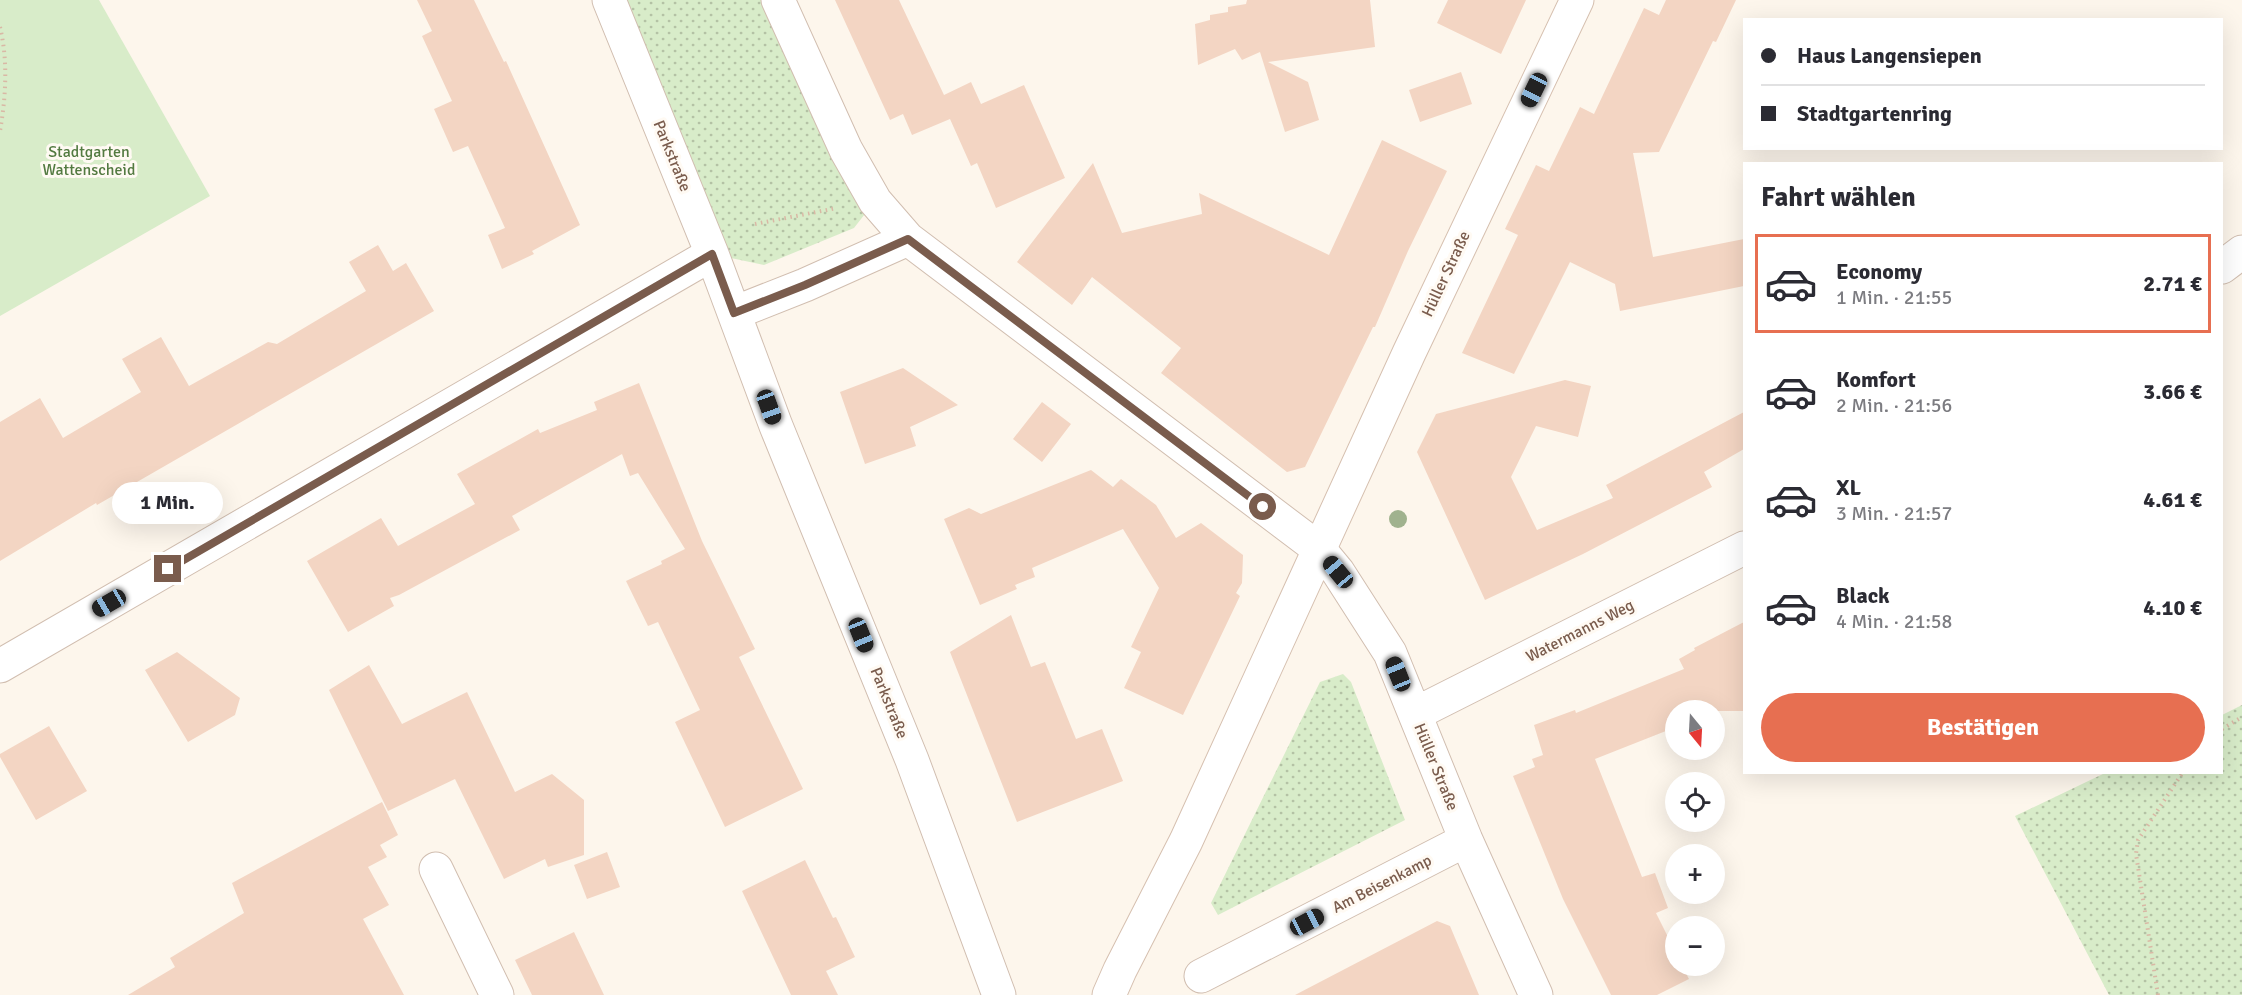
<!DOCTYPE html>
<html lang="de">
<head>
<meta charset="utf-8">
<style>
	:root { --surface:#fff; --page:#f2f2f3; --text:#2b2b33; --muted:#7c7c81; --line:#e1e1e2; --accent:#e76f51 }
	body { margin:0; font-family:Signika,sans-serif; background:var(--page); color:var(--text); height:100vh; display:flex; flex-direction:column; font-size:22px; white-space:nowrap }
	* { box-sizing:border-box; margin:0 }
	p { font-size:20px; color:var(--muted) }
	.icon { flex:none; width:33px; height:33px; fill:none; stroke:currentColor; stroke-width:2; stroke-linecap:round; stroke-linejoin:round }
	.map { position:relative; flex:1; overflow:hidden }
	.side { position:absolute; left:1743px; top:162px; width:480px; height:612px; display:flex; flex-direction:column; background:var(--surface); border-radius:0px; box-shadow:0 6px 24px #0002 }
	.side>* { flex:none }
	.hud { position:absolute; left:1743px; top:18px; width:480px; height:132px; border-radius:0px; box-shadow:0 6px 24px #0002; display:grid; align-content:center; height:132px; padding:0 18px; background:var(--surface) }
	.needle { width:39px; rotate:162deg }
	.controls { position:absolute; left:1665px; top:700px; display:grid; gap:12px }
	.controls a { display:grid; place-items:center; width:60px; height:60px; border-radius:50%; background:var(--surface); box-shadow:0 6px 24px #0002; font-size:30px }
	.end { position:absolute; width:27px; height:27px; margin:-14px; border:8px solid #7a5c4d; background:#fff; box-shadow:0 0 0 3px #fff }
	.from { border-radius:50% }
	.bubble { position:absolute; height:42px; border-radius:21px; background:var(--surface); box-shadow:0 6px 24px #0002; font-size:20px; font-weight:700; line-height:42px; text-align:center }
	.car { position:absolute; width:18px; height:36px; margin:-18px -9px; border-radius:8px; box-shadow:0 0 4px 2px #0007; background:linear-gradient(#222 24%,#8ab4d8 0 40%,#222 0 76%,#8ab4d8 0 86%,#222 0) }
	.hud b { display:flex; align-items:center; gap:21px; height:57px; font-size:22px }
	.hud b+b { border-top:2px solid var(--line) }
	.hud i { width:15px; height:15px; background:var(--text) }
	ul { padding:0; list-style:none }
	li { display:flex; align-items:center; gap:18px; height:99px; margin:0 12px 9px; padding:0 6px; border:3px solid transparent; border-radius:0px }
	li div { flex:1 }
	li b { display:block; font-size:22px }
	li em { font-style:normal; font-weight:700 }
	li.active { border-color:var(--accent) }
	li>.icon { width:54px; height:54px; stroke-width:1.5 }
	h2 { padding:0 18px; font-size:27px; line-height:72px }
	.button { display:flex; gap:12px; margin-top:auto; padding:12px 18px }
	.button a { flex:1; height:69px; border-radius:36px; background:var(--accent); color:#fff; font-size:24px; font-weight:700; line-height:69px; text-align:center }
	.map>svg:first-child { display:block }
	.grass { fill:url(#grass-dots) }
	.park { fill:#d8ecc9 }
	.building { fill:#f3d5c3 }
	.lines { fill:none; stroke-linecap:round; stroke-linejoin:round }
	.street-casing { stroke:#d1beb0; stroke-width:35 }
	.secondary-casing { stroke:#d6c0b0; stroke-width:35 }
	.path { stroke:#d9b8a5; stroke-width:4; stroke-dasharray:1.5 4.5; stroke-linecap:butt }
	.street { stroke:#fff; stroke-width:33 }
	.secondary { stroke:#fff; stroke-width:33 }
	.tree { fill:#a0b28e }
	.route { stroke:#7a5c4d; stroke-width:8 }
	.labels { text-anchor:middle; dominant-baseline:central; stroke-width:6; stroke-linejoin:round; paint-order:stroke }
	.park-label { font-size:16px; fill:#537a41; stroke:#fffaf3 }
	.street-label { font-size:16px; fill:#7a5c4d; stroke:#fffaf3 }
</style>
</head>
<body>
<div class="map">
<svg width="2242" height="995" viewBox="0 0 2242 995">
	<defs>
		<pattern id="grass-dots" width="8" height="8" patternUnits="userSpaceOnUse" patternTransform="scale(1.5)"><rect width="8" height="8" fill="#d8ecc9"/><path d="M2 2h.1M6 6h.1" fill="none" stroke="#b4c2a5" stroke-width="1.8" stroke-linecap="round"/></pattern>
	</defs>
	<rect width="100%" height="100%" fill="#fdf6ec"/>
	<path class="grass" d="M 609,0 L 778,0 L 875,201 L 854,228 L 764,265 L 712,254 Z
		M 1343,674 L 1351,682 L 1405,820 L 1218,915 L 1211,903 L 1320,682 Z
		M 2242,705 L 2242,995 L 2109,995 L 2015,816 L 2105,773 L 2222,772 L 2222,715 Z"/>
	<path class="park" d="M 0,0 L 99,0 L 210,196 L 0,316 Z"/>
	<path class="building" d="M 417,0 L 474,0 L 504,62 L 506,61 L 580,225 L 532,251 L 534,254 L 502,269 L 488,235 L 505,228 L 468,146 L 453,152 L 434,109 L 452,101 L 422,36 L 432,31 Z
		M 835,0 L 899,0 L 944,95 L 971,82 L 981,104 L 1024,85 L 1065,178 L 996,208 L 977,163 L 971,166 L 950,119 L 912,135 L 903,114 L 890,120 Z
		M 1247,0 L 1370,0 L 1375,47 L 1268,62 L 1308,82 L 1319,120 L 1285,132 L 1260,52 L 1242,60 L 1235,49 L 1198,65 L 1195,24 L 1210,20 L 1210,15 L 1228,12 L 1228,7 L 1246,4 Z
		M 1448,0 L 1526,0 L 1501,54 L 1437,23 Z
		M 1666,0 L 1736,0 L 1716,42 L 1713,41 L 1659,152 L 1633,153 L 1653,257 L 1744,239 L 1744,286 L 1620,311 L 1615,284 L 1570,262 L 1514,374 L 1462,353 L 1518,235 L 1505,229 L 1536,165 L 1549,171 L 1580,107 L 1594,114 L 1644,8 L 1659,15 Z
		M 1461,72 L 1472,104 L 1420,122 L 1409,90 Z
		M 1382,140 L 1447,171 L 1408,251 L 1375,327 L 1373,327 L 1305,467 L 1287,472 L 1161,373 L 1181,348 L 1092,277 L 1072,305 L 1017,262 L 1093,163 L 1122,233 L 1202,214 L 1199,193 L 1329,255 Z
		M 378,245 L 393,271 L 406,263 L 434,311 L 97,505 L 96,503 L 0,561 L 0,422 L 40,398 L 63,438 L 141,392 L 122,359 L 161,337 L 189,386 L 268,342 L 277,344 L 366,291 L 349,262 Z
		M 903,368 L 958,405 L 910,427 L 916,446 L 865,464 L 840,392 Z
		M 1565,380 L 1591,386 L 1578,437 L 1536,426 L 1511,477 L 1537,530 L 1613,498 L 1606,485 L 1744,412 L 1744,449 L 1704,472 L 1712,487 L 1583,554 L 1485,600 L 1417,452 L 1436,414 Z
		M 639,383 L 702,541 L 755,649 L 739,657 L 803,789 L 725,827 L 675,722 L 700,710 L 658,622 L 648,626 L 626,581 L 662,564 L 661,561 L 685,549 L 638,473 L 630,476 L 622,454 L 512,516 L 520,530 L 399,595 L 390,598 L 394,606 L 348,632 L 307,561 L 381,518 L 398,546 L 475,504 L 457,474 L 538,429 L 540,433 L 597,410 L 594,402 Z
		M 1042,402 L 1071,424 L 1042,462 L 1013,439 Z
		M 1091,470 L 1113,487 L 1121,479 L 1156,505 L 1176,538 L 1201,523 L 1243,555 L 1242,583 L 1236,593 L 1240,596 L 1183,715 L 1124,688 L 1141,652 L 1131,647 L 1159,588 L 1123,529 L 1032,568 L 1035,577 L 1015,585 L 1017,589 L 980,605 L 944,519 L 969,508 L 981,514 Z
		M 1011,615 L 1031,667 L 1045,662 L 1076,739 L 1102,729 L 1123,781 L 1017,822 L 950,652 Z
		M 1744,622 L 1744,711 L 1676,711 L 1676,727 L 1595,759 L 1642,877 L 1655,873 L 1668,908 L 1656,913 L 1676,953 L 1676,966 L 1682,966 L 1689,979 L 1657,995 L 1611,995 L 1563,899 L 1513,776 L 1535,767 L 1532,759 L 1543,755 L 1534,725 L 1575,710 L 1576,713 L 1684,669 L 1679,659 L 1695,650 L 1694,648 Z
		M 177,652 L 240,698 L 235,715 L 188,742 L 145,670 Z
		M 369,665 L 402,724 L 467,692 L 515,792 L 552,774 L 584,800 L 584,855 L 548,867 L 545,859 L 504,879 L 455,779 L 388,811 L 329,690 Z
		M 49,726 L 87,791 L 36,820 L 0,757 L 0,754 Z
		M 382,802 L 398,835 L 380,845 L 387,857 L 368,867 L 389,905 L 363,919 L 404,995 L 128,995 L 175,967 L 170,958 L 244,913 L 232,883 Z
		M 607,852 L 620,887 L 587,899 L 574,865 Z
		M 805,860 L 833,918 L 836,917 L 855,957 L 826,971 L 838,995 L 791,995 L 742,891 Z
		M 1437,921 L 1450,926 L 1479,995 L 1295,995 Z
		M 574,932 L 604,995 L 532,995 L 515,960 Z"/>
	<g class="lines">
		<defs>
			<path id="street" d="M 609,0 L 712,254 L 776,426 L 912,760 L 999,995
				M 778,0 L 846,150 L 875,201 L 908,239 L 1319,549 L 1338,572 L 1390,653 L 1466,840 L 1536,995
				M 2222,267 L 2242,252
				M 734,313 L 805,285 L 908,239
				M 0,666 L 712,254
				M 1415,714 L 1744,548
				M 436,869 L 497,995
				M 1201,976 L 1466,840"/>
			<path id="secondary" d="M 1109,995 L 1120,970 L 1186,841 L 1409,353 L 1577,0"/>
		</defs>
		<use href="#street" class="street-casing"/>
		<use href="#secondary" class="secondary-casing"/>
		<path class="path" d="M 0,27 C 8,60 6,97 0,131
			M 755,224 L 837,208
			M 2222,729 L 2242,717
			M 2158,995 L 2136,854 L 2138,840 L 2183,772"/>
		<use href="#street" class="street"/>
		<use href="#secondary" class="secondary"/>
	</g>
	<circle class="tree" cx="1398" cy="519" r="9"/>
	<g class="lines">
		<path class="route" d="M 168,569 L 712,254 L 734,313 L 805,285 L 908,239 L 1263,507"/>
	</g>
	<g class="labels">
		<g class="park-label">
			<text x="89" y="152">Stadtgarten<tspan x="89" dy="18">Wattenscheid</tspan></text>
		</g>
		<g class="street-label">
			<text transform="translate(672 156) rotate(68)">Parkstraße</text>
			<text transform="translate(1446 274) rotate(-65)">Hüller Straße</text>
			<text transform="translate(1580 631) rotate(-27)">Watermanns Weg</text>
			<text transform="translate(889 703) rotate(68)">Parkstraße</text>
			<text transform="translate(1436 767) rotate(68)">Hüller Straße</text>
			<text transform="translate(1382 884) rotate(-27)">Am Beisenkamp</text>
		</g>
	</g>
</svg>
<div class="controls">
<a><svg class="needle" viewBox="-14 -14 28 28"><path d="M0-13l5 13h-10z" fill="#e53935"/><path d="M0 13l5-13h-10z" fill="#7c7c81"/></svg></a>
<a><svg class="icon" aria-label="locate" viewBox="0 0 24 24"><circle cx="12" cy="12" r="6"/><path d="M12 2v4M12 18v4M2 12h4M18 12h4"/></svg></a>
<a>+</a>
<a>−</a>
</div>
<i class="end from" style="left:1263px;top:507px"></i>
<i class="end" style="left:168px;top:569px"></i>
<div class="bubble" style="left:112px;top:482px;width:111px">1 Min.</div>
<i class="car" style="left:1534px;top:90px;rotate:206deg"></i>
<i class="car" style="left:769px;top:407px;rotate:160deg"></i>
<i class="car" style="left:1338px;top:572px;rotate:320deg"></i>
<i class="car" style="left:109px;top:603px;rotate:240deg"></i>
<i class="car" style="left:861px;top:635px;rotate:158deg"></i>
<i class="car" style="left:1398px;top:674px;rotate:338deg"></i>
<i class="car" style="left:1307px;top:922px;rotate:62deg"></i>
<div class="hud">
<b><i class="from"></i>Haus Langensiepen</b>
<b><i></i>Stadtgartenring</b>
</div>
<section class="side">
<h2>Fahrt wählen</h2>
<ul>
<li class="active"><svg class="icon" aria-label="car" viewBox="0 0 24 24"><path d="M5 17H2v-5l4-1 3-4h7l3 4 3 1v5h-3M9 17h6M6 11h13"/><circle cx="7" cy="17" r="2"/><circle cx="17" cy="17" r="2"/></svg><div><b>Economy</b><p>1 Min. · 21:55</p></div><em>2.71 €</em></li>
<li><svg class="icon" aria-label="car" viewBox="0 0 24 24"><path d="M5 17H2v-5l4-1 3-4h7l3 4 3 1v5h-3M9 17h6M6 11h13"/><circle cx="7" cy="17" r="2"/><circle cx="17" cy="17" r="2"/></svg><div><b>Komfort</b><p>2 Min. · 21:56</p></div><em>3.66 €</em></li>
<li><svg class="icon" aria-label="car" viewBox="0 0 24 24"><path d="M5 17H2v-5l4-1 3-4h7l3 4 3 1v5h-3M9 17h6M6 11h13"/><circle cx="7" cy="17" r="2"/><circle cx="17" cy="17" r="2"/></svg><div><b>XL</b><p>3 Min. · 21:57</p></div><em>4.61 €</em></li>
<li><svg class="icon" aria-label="car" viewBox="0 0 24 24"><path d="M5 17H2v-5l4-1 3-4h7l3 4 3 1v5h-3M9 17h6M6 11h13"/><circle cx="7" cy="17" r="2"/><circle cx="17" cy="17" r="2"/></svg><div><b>Black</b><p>4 Min. · 21:58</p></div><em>4.10 €</em></li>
</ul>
<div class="button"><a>Bestätigen</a></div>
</section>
</div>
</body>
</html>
